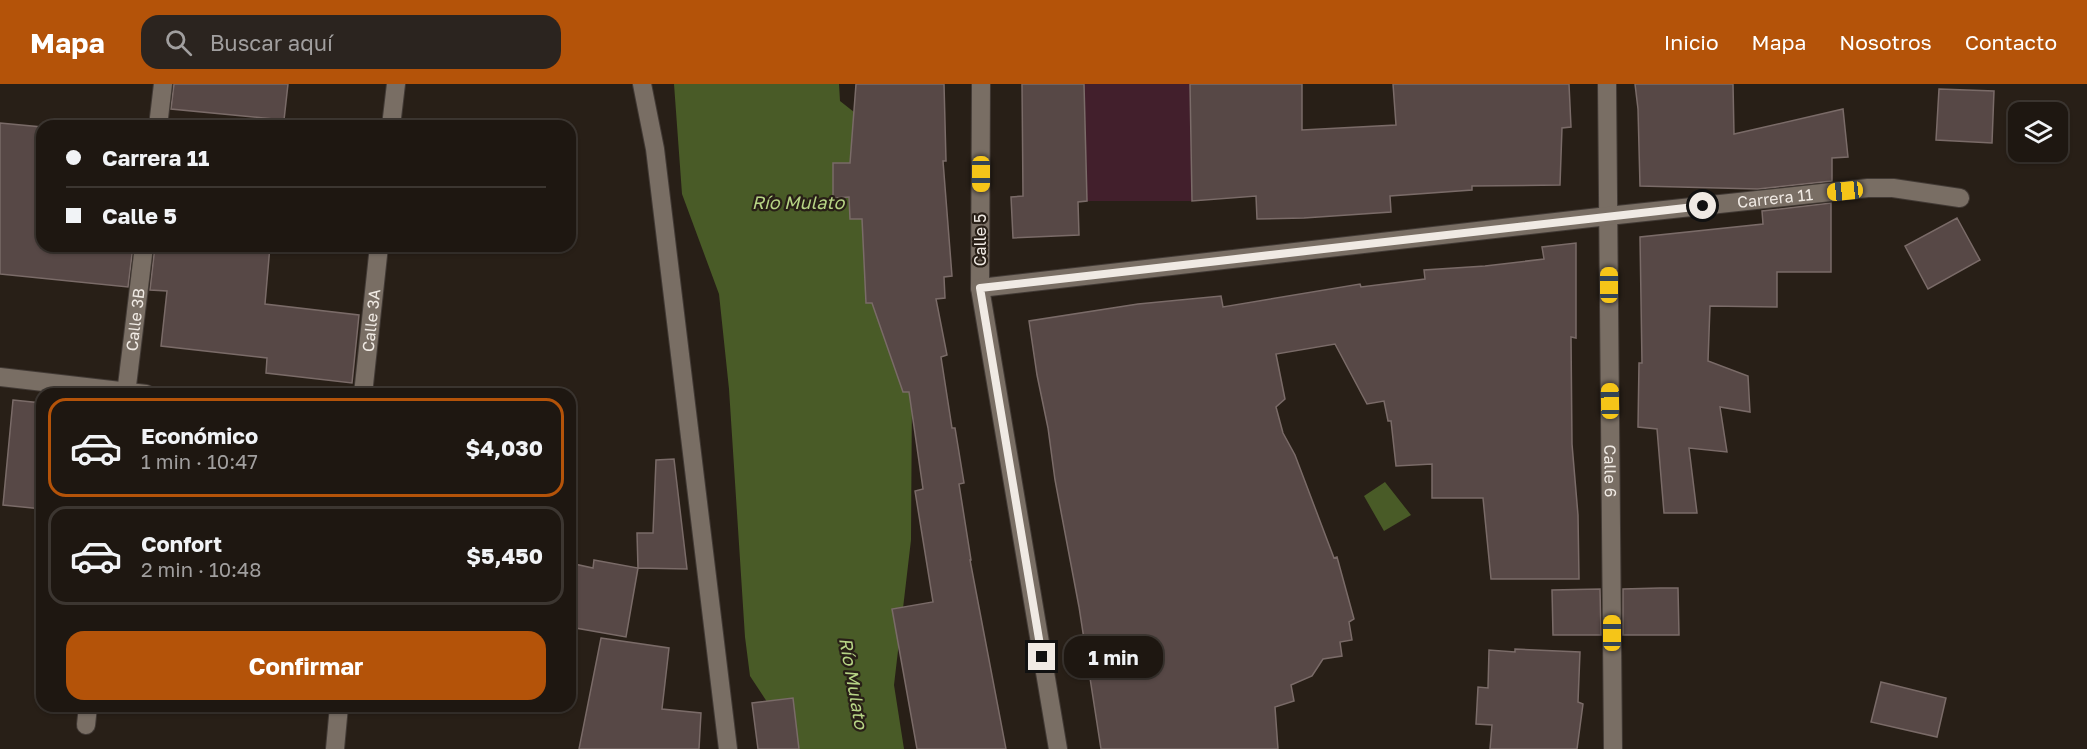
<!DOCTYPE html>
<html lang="es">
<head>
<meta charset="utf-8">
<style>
	:root { --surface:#1e1711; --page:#2b241f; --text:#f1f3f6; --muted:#a19f9f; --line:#3c3631; --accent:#b45309 }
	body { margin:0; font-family:"Golos Text",sans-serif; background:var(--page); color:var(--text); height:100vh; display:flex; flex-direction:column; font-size:22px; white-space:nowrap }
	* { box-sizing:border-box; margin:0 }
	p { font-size:20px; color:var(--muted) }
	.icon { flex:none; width:33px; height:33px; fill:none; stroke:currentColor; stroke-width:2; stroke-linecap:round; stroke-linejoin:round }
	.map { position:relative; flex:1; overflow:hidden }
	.side { position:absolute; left:36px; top:304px; width:540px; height:324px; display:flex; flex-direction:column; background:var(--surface); border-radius:18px; box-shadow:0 2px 4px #0004,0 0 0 2px var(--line) }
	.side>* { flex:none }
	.hud { position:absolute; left:36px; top:36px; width:540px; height:132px; border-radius:18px; box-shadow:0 2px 4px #0004,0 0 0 2px var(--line); display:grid; align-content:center; height:132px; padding:0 30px; background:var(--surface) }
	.tools { position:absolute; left:2008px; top:18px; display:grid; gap:12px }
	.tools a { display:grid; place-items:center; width:60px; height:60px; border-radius:12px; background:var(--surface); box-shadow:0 2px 4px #0004,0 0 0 2px var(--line); font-size:30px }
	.end { position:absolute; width:27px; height:27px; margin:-14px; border:8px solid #f0eae4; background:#111; box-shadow:0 0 0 3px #111 }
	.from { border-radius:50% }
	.bubble { position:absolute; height:42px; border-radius:18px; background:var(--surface); box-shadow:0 2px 4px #0004,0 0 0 2px var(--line); font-size:20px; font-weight:700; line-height:42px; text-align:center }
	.car { position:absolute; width:18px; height:36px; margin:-18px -9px; border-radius:8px; box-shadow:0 0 4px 2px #0007; background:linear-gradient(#f5c518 24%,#345 0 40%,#f5c518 0 76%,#345 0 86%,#f5c518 0) }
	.hud b { display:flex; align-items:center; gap:21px; height:57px; font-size:22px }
	.hud b+b { border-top:2px solid var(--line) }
	.hud i { width:15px; height:15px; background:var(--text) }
	ul { padding:10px 0 0; list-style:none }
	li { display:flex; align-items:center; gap:18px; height:99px; margin:0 12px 9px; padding:0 18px; border:3px solid var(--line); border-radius:18px }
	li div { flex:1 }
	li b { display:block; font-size:22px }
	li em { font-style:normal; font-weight:700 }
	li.current { border-color:var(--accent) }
	li>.icon { width:54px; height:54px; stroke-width:1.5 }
	.action { display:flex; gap:12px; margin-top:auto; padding:12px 30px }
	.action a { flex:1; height:69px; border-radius:18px; background:var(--accent); color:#fff; font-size:24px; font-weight:700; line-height:69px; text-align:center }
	header { display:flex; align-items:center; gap:36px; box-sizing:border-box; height:84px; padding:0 30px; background:var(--accent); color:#fff }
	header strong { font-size:28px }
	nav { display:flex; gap:33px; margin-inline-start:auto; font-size:21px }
	.search { width:420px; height:54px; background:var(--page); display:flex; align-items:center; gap:15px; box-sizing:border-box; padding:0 21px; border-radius:18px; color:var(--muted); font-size:22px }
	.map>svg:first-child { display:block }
	.green { fill:#421f2c }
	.water { fill:#495b27 }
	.building { fill:#574846; stroke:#7a6b68; stroke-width:1.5 }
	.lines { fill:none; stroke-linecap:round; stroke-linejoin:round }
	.minor-casing { stroke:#423a35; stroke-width:20 }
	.minor { stroke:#796e64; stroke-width:18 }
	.route { stroke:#f0eae4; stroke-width:8 }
	.labels { text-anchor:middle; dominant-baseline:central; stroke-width:4.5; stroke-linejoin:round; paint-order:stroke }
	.street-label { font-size:16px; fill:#f0eae4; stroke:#281f17 }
	.water-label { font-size:18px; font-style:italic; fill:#b7d485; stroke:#281f17 }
</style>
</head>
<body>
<header>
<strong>Mapa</strong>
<div class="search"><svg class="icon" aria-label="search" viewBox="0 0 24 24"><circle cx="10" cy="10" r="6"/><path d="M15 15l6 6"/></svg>Buscar aquí</div>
<nav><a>Inicio</a><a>Mapa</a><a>Nosotros</a><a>Contacto</a></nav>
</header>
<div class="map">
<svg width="2087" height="665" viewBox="0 0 2087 665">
	<rect width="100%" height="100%" fill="#281f17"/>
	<path class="green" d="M 1084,0 L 1190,0 L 1192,117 L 1087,117 Z"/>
	<path class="water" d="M 674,0 L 839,0 L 840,17 L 906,69 L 912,305 L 911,456 L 894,601 L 904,665 L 798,665 L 750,592 L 745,553 L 729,305 L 719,210 L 682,110 Z
		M 1385,398 L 1411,431 L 1384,447 L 1364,412 Z"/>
	<path class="building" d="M 174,0 L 288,0 L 284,36 L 171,25 Z
		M 856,0 L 944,0 L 946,77 L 943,77 L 952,192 L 944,193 L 945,214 L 936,215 L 947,271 L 941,273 L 952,344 L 955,344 L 964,399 L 959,400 L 971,476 L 970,476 L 1006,665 L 917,665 L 892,525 L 933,518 L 915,407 L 923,405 L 909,308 L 903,308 L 872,219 L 866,219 L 862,135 L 850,135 L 849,113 L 833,114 L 833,79 L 850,79 Z
		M 1022,0 L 1084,0 L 1087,117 L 1078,118 L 1079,151 L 1013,154 L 1011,113 L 1023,112 Z
		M 1190,0 L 1302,0 L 1302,46 L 1396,41 L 1393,0 L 1569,0 L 1571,43 L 1562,44 L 1560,101 L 1472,102 L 1472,106 L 1390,112 L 1391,128 L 1304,134 L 1257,135 L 1256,112 L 1192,117 Z
		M 1635,0 L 1733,0 L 1734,50 L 1843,25 L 1848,73 L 1832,74 L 1832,97 L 1758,105 L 1640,102 L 1638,25 Z
		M 1939,5 L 1994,7 L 1992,59 L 1936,56 Z
		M 0,39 L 42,43 L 42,162 L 133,162 L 128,203 L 0,190 Z
		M 1831,119 L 1831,188 L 1777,188 L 1777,223 L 1710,222 L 1708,277 L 1748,292 L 1750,328 L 1720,323 L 1727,368 L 1689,364 L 1697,429 L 1664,429 L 1657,345 L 1638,343 L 1639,279 L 1642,279 L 1640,153 L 1763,140 L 1762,127 Z
		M 1957,134 L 1980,176 L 1928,205 L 1905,162 Z
		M 1576,159 L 1576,254 L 1571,253 L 1572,360 L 1578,431 L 1579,495 L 1491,495 L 1483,414 L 1432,414 L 1432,380 L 1396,382 L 1391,337 L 1388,337 L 1384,317 L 1367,320 L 1335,260 L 1276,270 L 1285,315 L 1276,323 L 1283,349 L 1295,371 L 1334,474 L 1337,473 L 1354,535 L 1349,538 L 1352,556 L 1340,558 L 1342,572 L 1323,575 L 1312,592 L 1291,601 L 1294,617 L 1275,623 L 1278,665 L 1101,665 L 1079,523 L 1055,396 L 1048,344 L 1037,291 L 1029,237 L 1138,220 L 1221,212 L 1223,223 L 1360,200 L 1361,203 L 1425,195 L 1424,186 L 1485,182 L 1544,175 L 1542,163 Z
		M 155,162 L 270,162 L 265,220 L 359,231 L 352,299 L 266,289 L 267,274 L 161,262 L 167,207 L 150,206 Z
		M 13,316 L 42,319 L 42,425 L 3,421 Z
		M 674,375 L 687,485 L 638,484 L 637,449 L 653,449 L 656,376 Z
		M 594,476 L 638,484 L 626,553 L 570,543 L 570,479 L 593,484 Z
		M 1660,504 L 1678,504 L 1679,551 L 1623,551 L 1623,505 Z
		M 1600,505 L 1601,551 L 1553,551 L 1552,506 Z
		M 601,554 L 669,564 L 662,625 L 701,629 L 699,665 L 579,665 Z
		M 1515,565 L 1580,568 L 1578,618 L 1583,620 L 1577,665 L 1490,665 L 1492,641 L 1476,640 L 1478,603 L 1488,604 L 1489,566 L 1515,568 Z
		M 1881,598 L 1946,614 L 1937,653 L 1871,638 Z
		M 793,614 L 799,665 L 758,665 L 752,619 Z"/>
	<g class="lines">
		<defs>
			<g id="minor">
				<path d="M 642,0 L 655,65 L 728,665"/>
				<path d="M 981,0 L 980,204 L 1058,665"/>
				<path id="s1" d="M 1607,0 L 1613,665"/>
				<path d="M 158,42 L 163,0"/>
				<path d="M 391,42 L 396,0"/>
				<path id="s2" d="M 980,204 L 1608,132 L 1868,104 L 1893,104 L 1960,114"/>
				<path d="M 0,293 L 146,310"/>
				<path id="s3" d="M 126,310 L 144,162"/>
				<path id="s4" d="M 363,310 L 379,162"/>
				<path d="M 86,641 L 88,622"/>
				<path d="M 335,665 L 339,622"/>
			</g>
		</defs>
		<use href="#minor" class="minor-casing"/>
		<use href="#minor" class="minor"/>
	</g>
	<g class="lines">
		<path class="route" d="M 1042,573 L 980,204 L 1703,122"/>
	</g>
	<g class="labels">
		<g class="street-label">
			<text stroke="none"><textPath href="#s2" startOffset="800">Carrera 11</textPath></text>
			<text transform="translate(980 156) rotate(-90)">Calle 5</text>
			<text stroke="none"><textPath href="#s3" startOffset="75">Calle 3B</textPath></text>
			<text stroke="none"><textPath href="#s4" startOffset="74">Calle 3A</textPath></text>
			<text stroke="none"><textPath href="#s1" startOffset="387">Calle 6</textPath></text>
		</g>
		<g class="water-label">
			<text x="798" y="118">Río Mulato</text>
			<text transform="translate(854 599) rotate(80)">Río Mulato</text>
		</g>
	</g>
</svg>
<div class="tools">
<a><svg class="icon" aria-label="layers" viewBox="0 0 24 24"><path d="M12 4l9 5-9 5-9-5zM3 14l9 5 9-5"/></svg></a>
</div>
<i class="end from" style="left:1703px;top:122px"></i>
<i class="end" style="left:1042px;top:573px"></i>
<div class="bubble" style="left:1064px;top:552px;width:99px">1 min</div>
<i class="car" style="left:981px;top:90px;rotate:180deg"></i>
<i class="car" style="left:1845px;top:107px;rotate:264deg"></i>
<i class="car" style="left:1609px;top:201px;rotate:0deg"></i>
<i class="car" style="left:1610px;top:317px;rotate:359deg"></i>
<i class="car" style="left:1612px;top:549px;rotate:0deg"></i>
<div class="hud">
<b><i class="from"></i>Carrera 11</b>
<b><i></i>Calle 5</b>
</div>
<section class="side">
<ul>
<li class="current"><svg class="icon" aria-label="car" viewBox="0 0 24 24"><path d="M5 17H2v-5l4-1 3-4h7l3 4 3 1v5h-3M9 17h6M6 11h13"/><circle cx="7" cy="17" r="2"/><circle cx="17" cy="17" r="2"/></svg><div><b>Económico</b><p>1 min · 10:47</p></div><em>$4,030</em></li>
<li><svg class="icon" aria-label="car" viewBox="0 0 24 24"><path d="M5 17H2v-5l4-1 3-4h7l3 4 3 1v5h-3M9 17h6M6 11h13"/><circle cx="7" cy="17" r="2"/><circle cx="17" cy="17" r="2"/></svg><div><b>Confort</b><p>2 min · 10:48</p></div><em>$5,450</em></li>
</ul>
<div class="action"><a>Confirmar</a></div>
</section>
</div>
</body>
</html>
